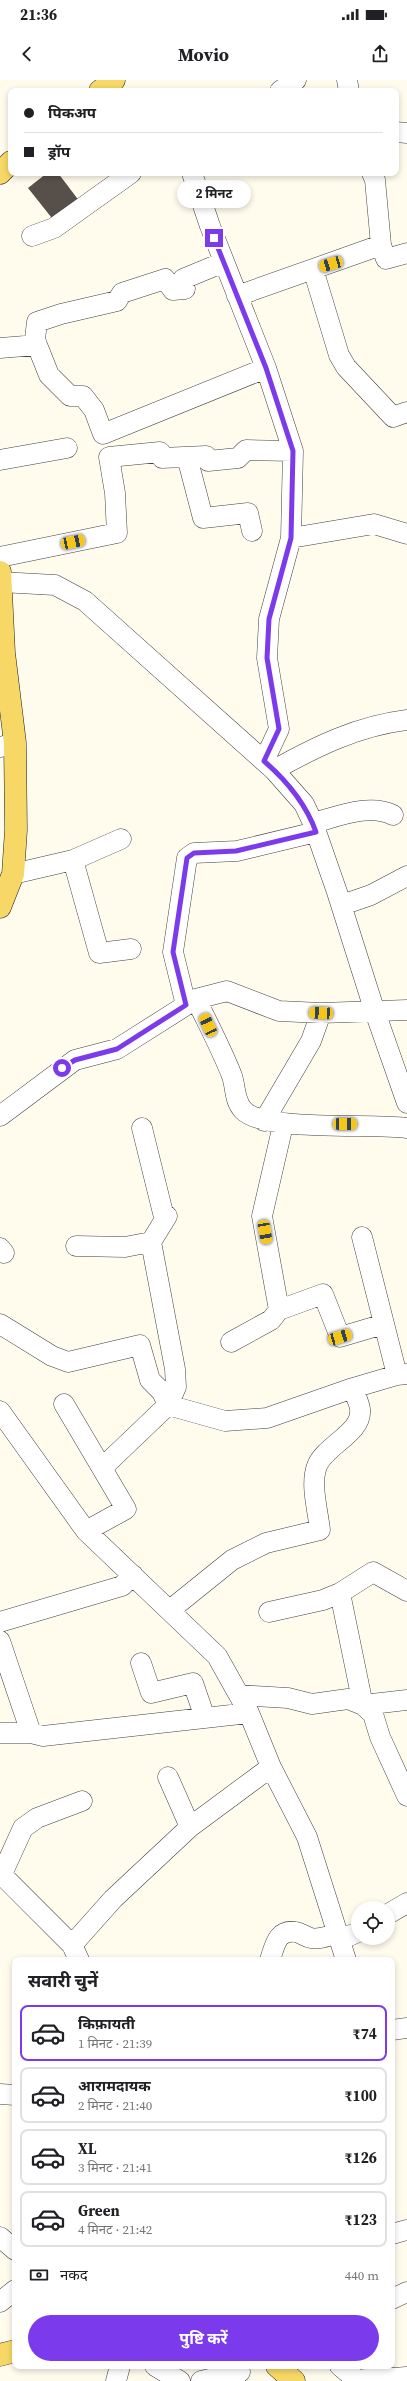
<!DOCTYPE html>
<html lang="hi">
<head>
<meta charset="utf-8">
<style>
	:root { --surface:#fff; --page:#f6f6f6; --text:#202124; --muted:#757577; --line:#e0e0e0; --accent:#7c3aed }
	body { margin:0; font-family:"Source Serif 4","Noto Sans Devanagari",serif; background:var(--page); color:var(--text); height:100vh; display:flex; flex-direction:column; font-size:15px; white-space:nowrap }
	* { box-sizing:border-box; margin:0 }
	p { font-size:13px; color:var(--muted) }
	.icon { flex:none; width:22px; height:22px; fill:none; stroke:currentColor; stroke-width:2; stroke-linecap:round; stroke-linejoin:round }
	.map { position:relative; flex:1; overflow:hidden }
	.sheet { position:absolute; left:12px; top:1877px; width:383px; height:412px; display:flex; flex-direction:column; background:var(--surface); border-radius:8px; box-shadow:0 2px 6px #0003 }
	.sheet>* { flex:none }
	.banner { position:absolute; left:8px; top:8px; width:391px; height:88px; border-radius:8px; box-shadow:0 2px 6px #0003; display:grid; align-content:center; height:88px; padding:0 16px; background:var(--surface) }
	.controls { position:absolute; left:351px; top:1821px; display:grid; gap:8px }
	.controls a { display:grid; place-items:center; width:44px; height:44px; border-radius:50%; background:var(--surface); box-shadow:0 2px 6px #0003; font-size:20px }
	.end { position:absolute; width:18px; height:18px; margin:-9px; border:5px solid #7c3aed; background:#fff; box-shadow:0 0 0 2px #fff }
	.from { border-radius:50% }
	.bubble { position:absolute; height:28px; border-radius:14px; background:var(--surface); box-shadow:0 2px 6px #0003; font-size:13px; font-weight:700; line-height:28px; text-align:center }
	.car { position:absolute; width:12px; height:24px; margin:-12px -6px; border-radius:5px; box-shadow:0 0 3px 1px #0007; background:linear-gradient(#f5c518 24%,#345 0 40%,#f5c518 0 76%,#345 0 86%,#f5c518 0) }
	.banner b { display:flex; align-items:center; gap:14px; height:38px; font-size:15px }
	.banner b+b { border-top:1px solid var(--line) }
	.banner i { width:10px; height:10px; background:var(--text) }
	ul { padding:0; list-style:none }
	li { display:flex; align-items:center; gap:12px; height:56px; margin:0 8px 6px; padding:0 8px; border:2px solid var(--line); border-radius:8px }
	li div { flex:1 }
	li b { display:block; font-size:15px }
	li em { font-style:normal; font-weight:700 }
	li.current { border-color:var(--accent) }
	li>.icon { width:36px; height:36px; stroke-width:1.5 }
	h2 { padding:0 16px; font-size:18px; line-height:48px }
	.pay { display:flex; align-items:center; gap:10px; height:44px; padding:0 16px; font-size:15px }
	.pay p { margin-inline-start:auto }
	.button { display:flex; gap:8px; margin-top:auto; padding:8px 16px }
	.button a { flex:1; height:46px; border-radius:24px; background:var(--accent); color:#fff; font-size:16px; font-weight:700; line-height:46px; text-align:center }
	.status { display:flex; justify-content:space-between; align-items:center; height:28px; padding:0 20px; background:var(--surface); direction:ltr }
	.status svg { height:11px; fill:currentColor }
	header { display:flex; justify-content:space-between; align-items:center; height:52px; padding:0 16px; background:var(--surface); font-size:18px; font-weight:700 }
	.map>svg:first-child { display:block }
	.building { fill:#564f4a }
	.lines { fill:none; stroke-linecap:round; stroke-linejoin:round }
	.minor-casing { stroke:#404040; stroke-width:21 }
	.major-casing { stroke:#1e1e1e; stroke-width:23 }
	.minor { stroke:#fff; stroke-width:20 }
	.major { stroke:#f7d866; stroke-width:22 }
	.route { stroke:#7c3aed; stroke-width:5 }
</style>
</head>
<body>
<div class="status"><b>21:36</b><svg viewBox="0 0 49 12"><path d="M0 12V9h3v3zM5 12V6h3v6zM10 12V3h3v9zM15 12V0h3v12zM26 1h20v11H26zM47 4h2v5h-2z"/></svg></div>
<header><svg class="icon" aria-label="back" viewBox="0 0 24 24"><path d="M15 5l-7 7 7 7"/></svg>Movio<svg class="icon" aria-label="share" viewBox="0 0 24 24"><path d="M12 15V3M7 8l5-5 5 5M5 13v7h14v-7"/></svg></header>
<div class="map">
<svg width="407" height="2301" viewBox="0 0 407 2301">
	<rect width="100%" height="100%" fill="#fffcee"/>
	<path class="building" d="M 47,93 L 58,93 L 80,122 L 55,142 L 28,108 Z"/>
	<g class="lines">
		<defs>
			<path id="minor" d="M 347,0 L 349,11
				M 280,11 L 296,0
				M 396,52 L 407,53
				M 192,93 L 210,146 L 266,288 L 293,371 L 291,458 L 269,539 L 267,578 L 279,649 L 264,681
				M 372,93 L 375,100 L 381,165 L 386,179 L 407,173
				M 32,156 L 54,148 L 131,93
				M 313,189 L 339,275 L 346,287 L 393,337 L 407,332
				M 237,216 L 381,165
				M 37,265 L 49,295 L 70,316 L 83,316 L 94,330 L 103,354 L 266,288
				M 0,268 L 37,265 L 35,259 L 37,242 L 61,234 L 117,221 L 122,213 L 165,199 L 173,210 L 185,209 L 183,199 L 224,182
				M 187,377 L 203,438 L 248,433 L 252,451
				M 0,380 L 67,368
				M 291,458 L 374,444 L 407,454
				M 0,477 L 117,453 L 115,413 L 109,377 L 160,372 L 162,378 L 206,376 L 208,381 L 238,378 L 246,370 L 293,371
				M 0,502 L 55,505 L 85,521 L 274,690 L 304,724 L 313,743 L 337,812 L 374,929 L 407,1023
				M 0,667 L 15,663
				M 274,690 C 317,666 358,646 407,640
				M 313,743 C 337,737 369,723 393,735
				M 73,780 L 99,873 L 131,869
				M 13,794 L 73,780 L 121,759
				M 342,825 L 371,815 L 407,796
				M 196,919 C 208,944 222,970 232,996 C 236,1008 234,1020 243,1030 C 262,1052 374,1043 407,1048
				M 186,925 L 173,872 L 187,778 L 194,773 L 237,771 L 316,752
				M 0,1036 L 75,980 L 117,969 L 196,919 L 227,911 L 279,931 L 321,933 L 407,930
				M 264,1041 L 311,961 L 321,933
				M 142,1048 L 163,1133 L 167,1136 L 151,1162
				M 362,1157 L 397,1295
				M 76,1166 L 125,1167 L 151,1162 L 175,1289 L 176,1307 L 168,1325 L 102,1388
				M 0,1168 L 4,1173
				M 279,1230 L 323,1214 L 340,1257 L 384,1244
				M 0,1244 L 52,1276 L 68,1282 L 140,1265 L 150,1300 L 162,1312 L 168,1325 L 225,1341 L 267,1338 L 353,1308 L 397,1295 L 407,1294
				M 231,1262 L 271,1240 L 279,1230 L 262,1136 L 283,1045
				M 64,1324 L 126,1429 L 86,1451
				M 0,1331 L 86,1451 L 217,1576 L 249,1633 L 271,1687 L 307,1757 L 346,1880
				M 340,1513 L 363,1625 L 407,1620
				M 170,1530 L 232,1480 L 266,1463 L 320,1450 C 318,1431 310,1404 317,1386 C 325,1365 363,1353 360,1329 C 359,1322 355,1315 353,1308
				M 269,1532 L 323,1520 L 340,1513 L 373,1492 L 407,1511
				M 0,1542 L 122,1506 L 133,1495
				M 0,1561 L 31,1653 L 43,1656 L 249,1633
				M 141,1583 L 151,1613 L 193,1603 L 205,1638
				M 239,1615 L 288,1618 L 312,1624 L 348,1619 L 363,1625 L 373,1634 L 380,1657 L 407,1716
				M 0,1653 L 31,1653
				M 168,1697 L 190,1747
				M 0,1793 L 72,1865 L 79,1880
				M 2,1794 L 23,1748 L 37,1738 L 82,1721
				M 388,1834 L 407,1823
				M 340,1860 L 358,1852
				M 72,1865 L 113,1819 L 190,1747 L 271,1687
				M 270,1880 C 275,1865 277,1849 296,1852 C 301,1853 306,1857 311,1858 C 320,1860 330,1855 339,1853
				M 392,1950 L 407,1948
				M 0,2014 L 15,2015
				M 392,2154 L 407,2150
				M 0,2157 L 15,2170
				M 392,2219 L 407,2212
				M 0,2222 L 15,2210
				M 155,2286 L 180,2301
				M 340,2286 L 358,2301
				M 359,2300 C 375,2297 391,2299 407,2297
				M 116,2301 L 120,2286
				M 201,2301 L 240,2292"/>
			<path id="major" d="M 100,11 L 114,0
				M 0,93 L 11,82
				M 0,492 L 4,573 L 15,663 L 16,750 L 13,794 L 0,827
				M 0,2275 L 15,2271
				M 277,2286 L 294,2301"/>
		</defs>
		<use href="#minor" class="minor-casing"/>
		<use href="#major" class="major-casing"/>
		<use href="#minor" class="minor"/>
		<use href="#major" class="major"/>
	</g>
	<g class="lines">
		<path class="route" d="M 62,988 L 75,980 L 117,969 L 186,925 L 173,872 L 187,778 L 194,773 L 236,771 L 316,752 C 306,724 286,700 264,681 L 279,649 L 267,578 L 269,539 L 291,458 L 293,371 L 266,288 L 214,158"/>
	</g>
</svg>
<div class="controls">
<a><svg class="icon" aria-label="locate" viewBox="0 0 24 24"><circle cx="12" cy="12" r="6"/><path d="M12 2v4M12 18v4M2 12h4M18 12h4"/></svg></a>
</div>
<i class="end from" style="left:62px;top:988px"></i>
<i class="end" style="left:214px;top:158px"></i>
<div class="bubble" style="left:177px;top:100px;width:74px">2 मिनट</div>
<i class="car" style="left:331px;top:184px;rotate:254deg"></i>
<i class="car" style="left:73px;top:462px;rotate:78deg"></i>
<i class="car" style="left:321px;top:933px;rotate:273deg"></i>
<i class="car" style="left:208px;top:945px;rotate:335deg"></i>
<i class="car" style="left:345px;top:1044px;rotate:90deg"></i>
<i class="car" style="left:265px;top:1152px;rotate:170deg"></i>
<i class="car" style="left:340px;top:1257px;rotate:74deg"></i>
<div class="banner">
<b><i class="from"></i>पिकअप</b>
<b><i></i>ड्रॉप</b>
</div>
<section class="sheet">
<h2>सवारी चुनें</h2>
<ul>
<li class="current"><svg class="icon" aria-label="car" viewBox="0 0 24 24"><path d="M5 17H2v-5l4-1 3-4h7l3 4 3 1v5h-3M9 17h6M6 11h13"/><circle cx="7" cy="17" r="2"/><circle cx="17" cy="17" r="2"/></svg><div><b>किफ़ायती</b><p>1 मिनट · 21:39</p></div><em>₹74</em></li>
<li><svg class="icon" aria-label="car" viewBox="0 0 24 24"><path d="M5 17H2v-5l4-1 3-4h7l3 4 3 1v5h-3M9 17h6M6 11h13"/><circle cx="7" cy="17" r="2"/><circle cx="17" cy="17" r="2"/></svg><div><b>आरामदायक</b><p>2 मिनट · 21:40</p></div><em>₹100</em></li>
<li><svg class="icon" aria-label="car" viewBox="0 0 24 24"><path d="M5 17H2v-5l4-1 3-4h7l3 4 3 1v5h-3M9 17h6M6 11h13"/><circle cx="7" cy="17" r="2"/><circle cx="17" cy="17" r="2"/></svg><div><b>XL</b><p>3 मिनट · 21:41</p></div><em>₹126</em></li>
<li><svg class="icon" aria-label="car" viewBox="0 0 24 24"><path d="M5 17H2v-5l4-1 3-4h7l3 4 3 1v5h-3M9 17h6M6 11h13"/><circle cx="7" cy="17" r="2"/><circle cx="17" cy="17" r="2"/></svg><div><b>Green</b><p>4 मिनट · 21:42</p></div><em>₹123</em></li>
</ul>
<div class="pay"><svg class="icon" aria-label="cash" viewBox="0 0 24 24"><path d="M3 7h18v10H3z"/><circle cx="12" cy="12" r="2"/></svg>नकद<p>440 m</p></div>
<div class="button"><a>पुष्टि करें</a></div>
</section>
</div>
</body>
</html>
